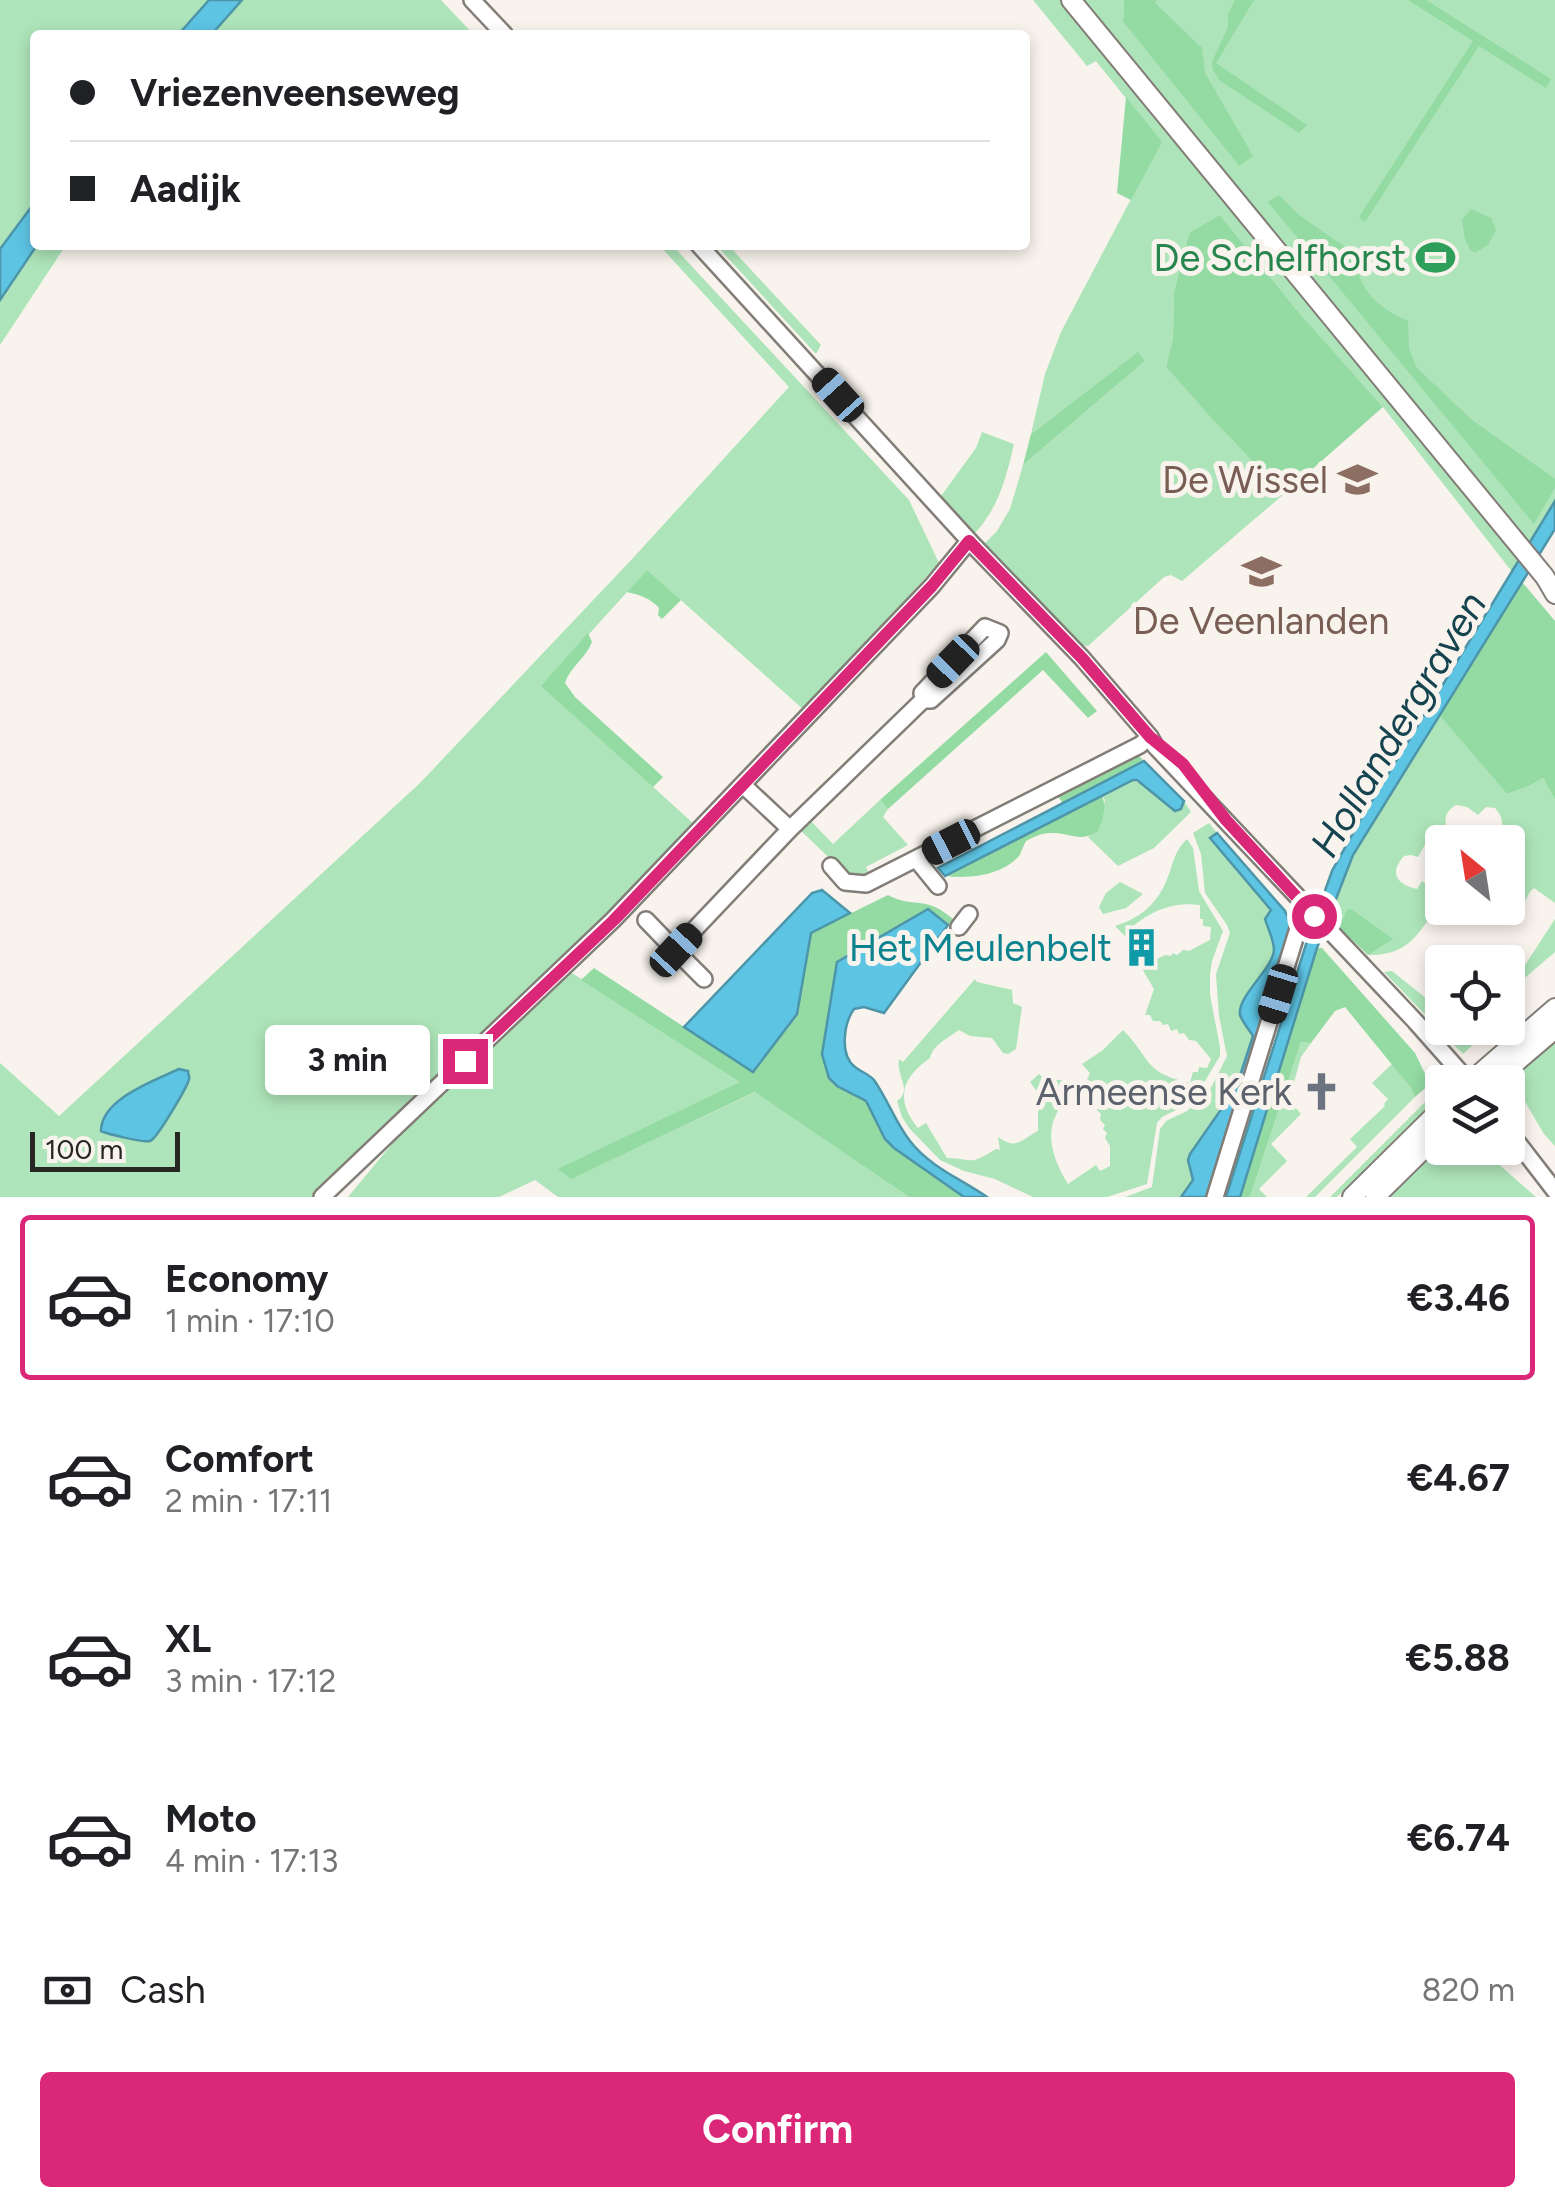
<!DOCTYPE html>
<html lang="en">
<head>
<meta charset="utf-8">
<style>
	:root { --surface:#fff; --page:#f2f2f2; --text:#202124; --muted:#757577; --line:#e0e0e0; --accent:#db2777 }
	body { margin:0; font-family:Figtree,sans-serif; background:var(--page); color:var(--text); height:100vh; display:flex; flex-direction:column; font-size:38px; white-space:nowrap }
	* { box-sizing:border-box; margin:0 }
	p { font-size:32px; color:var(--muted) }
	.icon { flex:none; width:55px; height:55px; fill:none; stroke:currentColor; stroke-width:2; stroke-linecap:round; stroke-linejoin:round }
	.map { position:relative; height:1197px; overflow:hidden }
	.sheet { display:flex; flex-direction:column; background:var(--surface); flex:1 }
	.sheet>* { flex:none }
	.guide { position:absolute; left:30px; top:30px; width:1000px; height:220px; border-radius:10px; box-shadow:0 5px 15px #0003; display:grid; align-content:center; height:220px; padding:0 40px; background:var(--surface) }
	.needle { width:65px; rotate:330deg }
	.tools { position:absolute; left:1425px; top:825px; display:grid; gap:20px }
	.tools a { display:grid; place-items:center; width:100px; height:100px; border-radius:10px; background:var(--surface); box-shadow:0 5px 15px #0003; font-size:50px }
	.scale { position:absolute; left:30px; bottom:25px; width:150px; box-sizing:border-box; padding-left:10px; border:5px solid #272623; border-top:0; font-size:28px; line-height:35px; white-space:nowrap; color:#272623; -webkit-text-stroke:8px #f8f3ec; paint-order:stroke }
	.end { position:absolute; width:45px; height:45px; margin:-22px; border:12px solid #db2777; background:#fff; box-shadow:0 0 0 5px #fff }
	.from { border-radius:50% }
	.bubble { position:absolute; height:70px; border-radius:10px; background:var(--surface); box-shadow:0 5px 15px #0003; font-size:32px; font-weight:700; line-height:70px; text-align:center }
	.car { position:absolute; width:30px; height:60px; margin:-30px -15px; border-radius:12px; box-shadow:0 0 8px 2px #0007; background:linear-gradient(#222 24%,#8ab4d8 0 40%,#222 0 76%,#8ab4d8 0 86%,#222 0) }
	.guide b { display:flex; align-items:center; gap:35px; height:95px; font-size:38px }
	.guide b+b { border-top:2px solid var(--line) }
	.guide i { width:25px; height:25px; background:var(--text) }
	ul { padding:18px 0 0; list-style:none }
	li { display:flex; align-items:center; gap:30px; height:165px; margin:0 20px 15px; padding:0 20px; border:5px solid transparent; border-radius:10px }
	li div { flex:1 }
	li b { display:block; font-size:38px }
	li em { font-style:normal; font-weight:700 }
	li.on { border-color:var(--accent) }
	li>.icon { width:90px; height:90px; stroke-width:1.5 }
	.pay { display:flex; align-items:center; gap:25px; height:110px; padding:0 40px; font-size:38px }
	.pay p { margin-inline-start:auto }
	.primary-button { display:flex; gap:20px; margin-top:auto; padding:20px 40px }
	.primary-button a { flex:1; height:115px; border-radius:10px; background:var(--accent); color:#fff; font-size:40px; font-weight:700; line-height:115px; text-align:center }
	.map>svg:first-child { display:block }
	.green { fill:#aee4b9; fill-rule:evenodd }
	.forest { fill:#93daa3 }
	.water { fill:#5dc4e3; stroke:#4d95a9; stroke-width:2.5 }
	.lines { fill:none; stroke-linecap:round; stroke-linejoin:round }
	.minor-casing { stroke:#827d77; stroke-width:20 }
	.major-casing { stroke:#827d77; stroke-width:22 }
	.minor { stroke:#fff; stroke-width:15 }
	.major { stroke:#fff; stroke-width:18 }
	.route { stroke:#db2777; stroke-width:12 }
	.labels { text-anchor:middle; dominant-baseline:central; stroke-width:10; stroke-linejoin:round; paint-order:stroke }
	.leisure-label { font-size:38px; fill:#27864d; stroke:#f8f3ec; text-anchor:end }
	.education-label { font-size:38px; fill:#785e54; stroke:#f8f3ec; text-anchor:end }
	.culture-label { font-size:38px; fill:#0d838f; stroke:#f8f3ec; text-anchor:end }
	.worship-label { font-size:38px; fill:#5b616d; stroke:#f8f3ec; text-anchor:end }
	.water-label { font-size:40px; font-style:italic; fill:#154350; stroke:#f8f3ec }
</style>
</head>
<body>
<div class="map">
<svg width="1555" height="1197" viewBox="0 0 1555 1197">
	<rect width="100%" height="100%" fill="#f8f3ec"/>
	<path class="green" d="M 0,0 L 209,0 L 178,35 L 35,35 L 35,202 L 0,249 Z
		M 242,0 L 441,0 L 474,35 L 211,35 Z
		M 1033,0 L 1062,0 L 1096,40 L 1521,559 L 1513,573 L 1383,407 L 1296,309 L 1220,215 L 1188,237 L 1174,292 L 1173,338 L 1166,367 L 1211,418 L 1284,494 L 1182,581 L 1171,575 L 1164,577 L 1088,646 L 1080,645 L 1003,566 L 985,543 L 997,531 L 1010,509 L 1023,465 L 1145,361 L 1137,353 L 1031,434 L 1045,374 L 1061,332 L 1161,142 L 1096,61 L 1087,66 Z
		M 1079,0 L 1124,0 L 1123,22 L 1239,166 L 1135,0 L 1555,0 L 1555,501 L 1529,545 Z
		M 37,245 L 66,245 L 0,345 L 0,300 Z
		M 659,245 L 672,245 L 909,500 L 939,563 L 804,710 L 647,570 L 542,686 L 695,825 L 561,958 L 312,1197 L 0,1197 L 0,1063 L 59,1116 L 420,783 L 634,557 L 789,387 ZM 183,1070 L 188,1071 L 188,1084 L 148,1142 L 115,1137 L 101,1131 C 102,1097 151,1083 176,1071 Z
		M 716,245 L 728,245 L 821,345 L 816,354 Z
		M 982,432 L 1014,444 C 1006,478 999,507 975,533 L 941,496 L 976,448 Z
		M 1439,715 L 1507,794 L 1529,786 L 1543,778 L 1555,800 L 1555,903 L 1534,888 C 1527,893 1528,901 1520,905 L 1508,897 L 1508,842 L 1500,842 L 1499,840 C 1503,827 1505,819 1495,808 L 1486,807 L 1478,815 L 1467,807 L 1456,805 C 1445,812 1445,817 1446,828 L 1439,840 L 1427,841 L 1418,857 L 1411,855 L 1404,856 C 1389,873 1396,884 1417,889 L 1422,881 L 1442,896 L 1442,898 C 1421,930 1411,956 1368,955 L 1392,939 L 1350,911 L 1347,911 L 1339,927 L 1330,917 L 1353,855 Z
		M 1133,780 L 1183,805 L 1184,801 L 1191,812 L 1154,848 L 1118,866 L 1088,837 L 1098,832 L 1105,800 L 1101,795 Z
		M 880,800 L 888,809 L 883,817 L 908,845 L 866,867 L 869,874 L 862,876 L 844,872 L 798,828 L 808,818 L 833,844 Z
		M 1209,823 L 1217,833 L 1211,838 L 1272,910 L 1265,919 C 1269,929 1274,940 1274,950 C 1272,969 1237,996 1241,1015 C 1242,1021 1249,1030 1253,1036 L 1236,1088 L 1190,1154 L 1188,1161 L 1193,1181 L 1181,1197 L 1125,1197 L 1152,1187 L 1160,1129 L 1166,1121 L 1187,1111 L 1212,1086 L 1227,1056 L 1219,1016 L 1216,974 L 1230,933 L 1227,925 L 1205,893 L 1201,854 L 1193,833 Z
		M 1187,839 L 1193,848 L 1199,891 L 1223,931 L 1212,961 L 1210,974 L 1210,995 L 1220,1047 L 1220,1056 L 1199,1091 L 1182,1107 L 1162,1117 L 1157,1123 L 1147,1184 L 1107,1197 L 1033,1197 L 995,1179 L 964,1171 L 940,1160 L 909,1128 L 902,1117 L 897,1101 C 913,1090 896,1077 899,1059 L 903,1062 L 975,979 L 977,982 L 1012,990 L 1013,1003 L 1022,1007 L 1016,1049 L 1008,1054 L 1003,1053 L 992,1038 L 970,1036 L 959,1030 C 948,1038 933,1045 930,1058 C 901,1078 895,1100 918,1128 L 926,1123 L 947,1158 C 976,1159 968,1166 996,1149 L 1000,1150 L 998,1137 C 1017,1150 1019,1141 1038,1131 L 1038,1112 L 1043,1100 L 1030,1082 L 1039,1074 L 1046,1080 L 1064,1080 L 1070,1099 L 1066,1103 L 1062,1101 C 1059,1109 1054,1118 1052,1126 C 1048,1146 1058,1168 1068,1184 L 1096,1165 L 1100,1171 L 1110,1166 L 1110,1146 L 1105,1138 L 1107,1133 L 1103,1129 L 1105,1125 L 1100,1120 L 1101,1114 L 1097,1110 L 1099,1107 L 1094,1101 L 1096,1096 L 1092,1090 L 1093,1085 L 1087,1079 L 1090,1073 L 1082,1064 L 1103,1050 L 1123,1030 C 1152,1059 1142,1072 1190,1083 L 1193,1072 L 1198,1072 L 1199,1067 L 1207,1068 L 1211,1059 L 1196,1041 L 1189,1040 L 1184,1033 L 1179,1034 L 1177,1029 L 1171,1031 L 1168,1024 L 1163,1025 L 1160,1021 L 1153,1021 L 1150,1015 L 1145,1015 L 1154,989 L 1140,965 L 1145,960 L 1151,962 L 1165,955 L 1171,956 L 1173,953 L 1177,955 L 1183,950 L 1189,951 L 1210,940 L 1211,927 L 1203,926 L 1203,919 L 1200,919 L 1200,905 C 1171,901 1149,912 1127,931 L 1134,939 L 1130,941 L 1115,926 C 1138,919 1155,906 1165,884 C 1173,867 1173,852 1187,839 Z
		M 1120,882 L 1143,894 L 1126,908 L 1103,914 L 1099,907 L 1106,893 Z
		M 1555,919 L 1555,952 L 1508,992 L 1508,991 Z
		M 569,971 L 741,1082 L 570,1179 L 756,1092 L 909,1197 L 558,1197 L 535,1180 L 499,1197 L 348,1197 L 392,1144 Z
		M 1392,971 L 1442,1011 L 1442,1028 L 1472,1029 L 1491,1028 L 1463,1054 L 1384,972 Z
		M 1555,1033 L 1555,1146 L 1544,1134 L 1507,1071 Z
		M 1301,1042 L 1311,1043 L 1301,1057 L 1289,1100 L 1301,1114 L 1271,1144 L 1287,1161 L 1259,1189 L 1267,1197 L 1250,1197 Z
		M 1392,1064 L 1411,1088 L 1415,1097 L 1315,1197 L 1306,1197 L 1357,1147 L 1350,1139 L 1385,1106 L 1384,1104 L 1388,1099 L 1372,1083 Z
		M 1431,1096 L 1435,1100 L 1337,1197 L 1330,1197 Z
		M 1442,1141 L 1442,1148 L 1480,1148 L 1536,1197 L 1385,1197 Z"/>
	<path class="forest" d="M 1124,0 L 1157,0 L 1155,3 L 1202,48 L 1205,73 L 1253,156 L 1239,166 L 1123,22 Z
		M 1235,0 L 1254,0 L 1216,63 L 1307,125 L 1299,133 L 1219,80 L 1213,70 L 1212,62 L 1228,27 L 1228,14 Z
		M 1408,0 L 1426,0 L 1551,79 L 1546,88 L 1479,46 L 1365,222 L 1359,217 L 1473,41 Z
		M 1126,97 L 1162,142 L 1131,200 L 1117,193 Z
		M 1279,195 L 1299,215 L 1355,254 C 1357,288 1377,308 1408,321 L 1409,349 L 1417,368 L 1472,420 L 1555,479 L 1555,488 L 1534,524 L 1268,202 Z
		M 1471,209 L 1491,218 L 1496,230 L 1488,245 L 1476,252 L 1471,251 L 1465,239 L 1462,220 Z
		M 1220,215 L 1296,309 L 1383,407 L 1284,494 L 1211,418 L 1166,367 L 1173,338 L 1174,292 L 1188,237 L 1191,232 Z
		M 1138,352 L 1145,361 L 1023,465 L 1031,434 Z
		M 647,570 L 681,600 L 662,619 L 658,615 L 659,608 C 650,598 640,595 627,592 Z
		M 1522,582 L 1555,621 L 1555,800 L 1543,778 L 1529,786 L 1507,794 L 1439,715 Z
		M 588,633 L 592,642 C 586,658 570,667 565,683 L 575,697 L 663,777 L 653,787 L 541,686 Z
		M 1046,652 L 1097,711 L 1088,718 L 1043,670 L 888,809 L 880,800 Z
		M 1136,753 L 1144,761 L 1063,803 L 1055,793 Z
		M 1101,795 C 1108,805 1102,821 1098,832 C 1078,843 1070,832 1050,833 C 1041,833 1034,837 1026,841 C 1025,842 1020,855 1019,856 C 1001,876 969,879 945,876 Z
		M 888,895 C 916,910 926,893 956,922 L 948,925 L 927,909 L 837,962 L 845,1091 L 866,1101 L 885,1139 L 894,1148 L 964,1197 L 909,1197 L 755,1092 L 571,1179 L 558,1169 L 740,1082 L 581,980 L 594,968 L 753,1072 L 805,964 L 811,933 Z
		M 1351,909 L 1393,939 L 1368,955 L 1339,927 L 1347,910 Z
		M 1317,948 L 1322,948 L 1415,1053 L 1430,1084 L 1415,1097 L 1411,1088 L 1345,1007 L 1335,1011 L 1311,1043 L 1301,1042 L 1250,1197 L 1240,1197 Z"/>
	<path class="water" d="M 209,0 L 242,0 L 211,35 L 178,35 Z
		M 35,202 L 35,245 L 37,245 L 0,300 L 0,249 Z
		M 1555,501 L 1555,529 L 1353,855 L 1317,948 L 1240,1197 L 1226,1197 L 1308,938 L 1332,871 L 1362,817 Z
		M 1144,761 L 1184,801 L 1181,809 L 1175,811 L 1137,780 L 1133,780 L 945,876 L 938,868 Z
		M 1217,833 L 1285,911 L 1293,930 L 1211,1193 L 1206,1197 L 1181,1197 L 1193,1180 L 1188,1160 L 1190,1154 L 1236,1088 L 1253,1036 C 1249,1030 1242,1021 1240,1015 C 1237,996 1273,969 1274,950 C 1274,940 1268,929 1265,919 L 1271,910 L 1210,838 Z
		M 822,890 L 850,913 L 811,933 L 797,1014 L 753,1072 L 684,1027 L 812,893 Z
		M 928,909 L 948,925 L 884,1013 L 864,1007 L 854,1009 C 844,1023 839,1055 855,1067 C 861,1072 869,1074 874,1080 C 888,1100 895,1122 910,1141 C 930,1167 961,1179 987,1197 L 964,1197 L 894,1148 L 885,1139 L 866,1101 L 837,1086 L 829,1078 L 826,1068 L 822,1054 L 837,962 Z
		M 179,1069 L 188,1071 C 188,1074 190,1077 189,1079 C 188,1086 156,1140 150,1141 C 143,1143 108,1134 101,1131 C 101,1099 154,1081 179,1069 Z"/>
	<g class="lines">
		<defs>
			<path id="minor" d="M 472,0 L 505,35
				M 699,245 L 975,547 L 1082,658 L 1150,737 L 1155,746 L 1415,1021 L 1469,1082
				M 743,785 L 790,829
				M 916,859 L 938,886
				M 831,866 L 845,882 L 866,884 L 1140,745 L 1150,737
				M 646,920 L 675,950 L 790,829 L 923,700 L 922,693 L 985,627 L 1000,633 L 997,640 L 931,700 L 923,700
				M 959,927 L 969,914
				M 675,950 L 704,979
				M 1508,1130 L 1555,1191
				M 322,1197 L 613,920 L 932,586 L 969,541
				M 1215,1197 L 1300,922 L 1307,908"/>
			<path id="major" d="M 1071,0 L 1545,577 L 1555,594
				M 1470,1082 L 1555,1008
				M 1493,1082 L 1555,1029
				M 1352,1197 L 1442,1108
				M 1375,1197 L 1442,1131"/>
		</defs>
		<use href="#minor" class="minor-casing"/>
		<use href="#major" class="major-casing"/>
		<use href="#minor" class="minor"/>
		<use href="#major" class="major"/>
	</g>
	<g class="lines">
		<path class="route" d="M 465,1061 L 614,920 L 932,586 L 969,541 L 1082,658 L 1150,737 L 1183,764 L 1226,820 L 1314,916"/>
	</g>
	<defs>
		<symbol id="stadium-bare" viewBox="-9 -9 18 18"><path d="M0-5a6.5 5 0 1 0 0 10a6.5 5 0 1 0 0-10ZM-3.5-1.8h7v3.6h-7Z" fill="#2e9e5b" stroke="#f8f3ec" stroke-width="2.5" paint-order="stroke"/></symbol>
		<symbol id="school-bare" viewBox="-9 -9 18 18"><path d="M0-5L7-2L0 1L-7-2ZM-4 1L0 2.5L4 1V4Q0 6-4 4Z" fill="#8d6e63" stroke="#f8f3ec" stroke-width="2.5" paint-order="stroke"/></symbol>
		<symbol id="building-bare" viewBox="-9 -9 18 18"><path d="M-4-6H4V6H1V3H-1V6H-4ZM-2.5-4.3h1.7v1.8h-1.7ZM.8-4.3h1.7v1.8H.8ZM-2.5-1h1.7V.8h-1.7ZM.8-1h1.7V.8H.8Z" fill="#0f9aa8" stroke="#f8f3ec" stroke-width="2.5" paint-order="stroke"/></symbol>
		<symbol id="church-bare" viewBox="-9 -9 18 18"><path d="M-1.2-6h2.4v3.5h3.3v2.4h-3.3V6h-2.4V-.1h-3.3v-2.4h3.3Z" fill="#6b7280" stroke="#f8f3ec" stroke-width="2.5" paint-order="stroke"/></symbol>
	</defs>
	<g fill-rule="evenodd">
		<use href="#stadium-bare" x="1408" y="230" width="55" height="55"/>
		<use href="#school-bare" x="1330" y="452" width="55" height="55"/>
		<use href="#school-bare" x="1234" y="544" width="55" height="55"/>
		<use href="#building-bare" x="1114" y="920" width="55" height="55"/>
		<use href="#church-bare" x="1294" y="1064" width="55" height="55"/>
	</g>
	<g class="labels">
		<g class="leisure-label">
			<text x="1406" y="258">De Schelfhorst</text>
		</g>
		<g class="education-label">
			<text x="1328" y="480">De Wissel</text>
			<text x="1261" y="621" text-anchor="middle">De Veenlanden</text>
		</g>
		<g class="culture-label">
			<text x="1112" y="948">Het Meulenbelt</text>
		</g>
		<g class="worship-label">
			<text x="1292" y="1092">Armeense Kerk</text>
		</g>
		<g class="water-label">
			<text transform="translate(1398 724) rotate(-59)">Hollandergraven</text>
		</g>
	</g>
</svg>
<div class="tools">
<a><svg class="needle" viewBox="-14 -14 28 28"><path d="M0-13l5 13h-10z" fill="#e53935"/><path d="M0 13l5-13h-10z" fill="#757577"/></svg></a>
<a><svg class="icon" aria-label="locate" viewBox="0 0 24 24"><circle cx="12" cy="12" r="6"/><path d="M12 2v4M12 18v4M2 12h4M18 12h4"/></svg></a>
<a><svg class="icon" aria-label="layers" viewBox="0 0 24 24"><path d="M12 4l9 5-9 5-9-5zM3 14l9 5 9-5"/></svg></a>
</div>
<div class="scale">100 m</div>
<i class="end from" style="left:1314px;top:916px"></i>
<i class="end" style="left:465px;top:1061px"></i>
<div class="bubble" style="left:265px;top:1025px;width:165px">3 min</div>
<i class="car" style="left:838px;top:395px;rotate:318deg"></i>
<i class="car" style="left:953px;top:661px;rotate:224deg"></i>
<i class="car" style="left:951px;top:842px;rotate:243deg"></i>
<i class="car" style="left:676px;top:950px;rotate:43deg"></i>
<i class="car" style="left:1278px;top:994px;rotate:197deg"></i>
<div class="guide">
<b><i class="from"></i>Vriezenveenseweg</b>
<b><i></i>Aadijk</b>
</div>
</div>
<section class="sheet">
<ul>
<li class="on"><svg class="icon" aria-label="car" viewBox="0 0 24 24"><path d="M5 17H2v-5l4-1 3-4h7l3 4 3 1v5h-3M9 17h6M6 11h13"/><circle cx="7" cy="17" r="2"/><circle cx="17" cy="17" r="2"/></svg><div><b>Economy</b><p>1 min · 17:10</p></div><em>€3.46</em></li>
<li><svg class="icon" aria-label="car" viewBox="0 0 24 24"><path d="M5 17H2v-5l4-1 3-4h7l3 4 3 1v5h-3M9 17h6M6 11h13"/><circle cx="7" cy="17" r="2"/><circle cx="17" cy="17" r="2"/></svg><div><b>Comfort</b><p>2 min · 17:11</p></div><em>€4.67</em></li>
<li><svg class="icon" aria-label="car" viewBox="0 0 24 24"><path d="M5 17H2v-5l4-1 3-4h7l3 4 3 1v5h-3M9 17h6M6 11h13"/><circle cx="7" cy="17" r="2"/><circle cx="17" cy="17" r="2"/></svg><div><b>XL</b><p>3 min · 17:12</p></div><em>€5.88</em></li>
<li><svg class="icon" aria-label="car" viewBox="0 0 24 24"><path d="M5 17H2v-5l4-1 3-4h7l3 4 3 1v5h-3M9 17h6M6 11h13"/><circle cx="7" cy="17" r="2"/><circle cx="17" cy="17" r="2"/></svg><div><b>Moto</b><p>4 min · 17:13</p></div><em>€6.74</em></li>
</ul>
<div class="pay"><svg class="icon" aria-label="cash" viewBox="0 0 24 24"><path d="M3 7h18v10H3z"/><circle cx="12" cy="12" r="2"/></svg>Cash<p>820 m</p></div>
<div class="primary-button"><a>Confirm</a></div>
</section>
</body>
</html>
